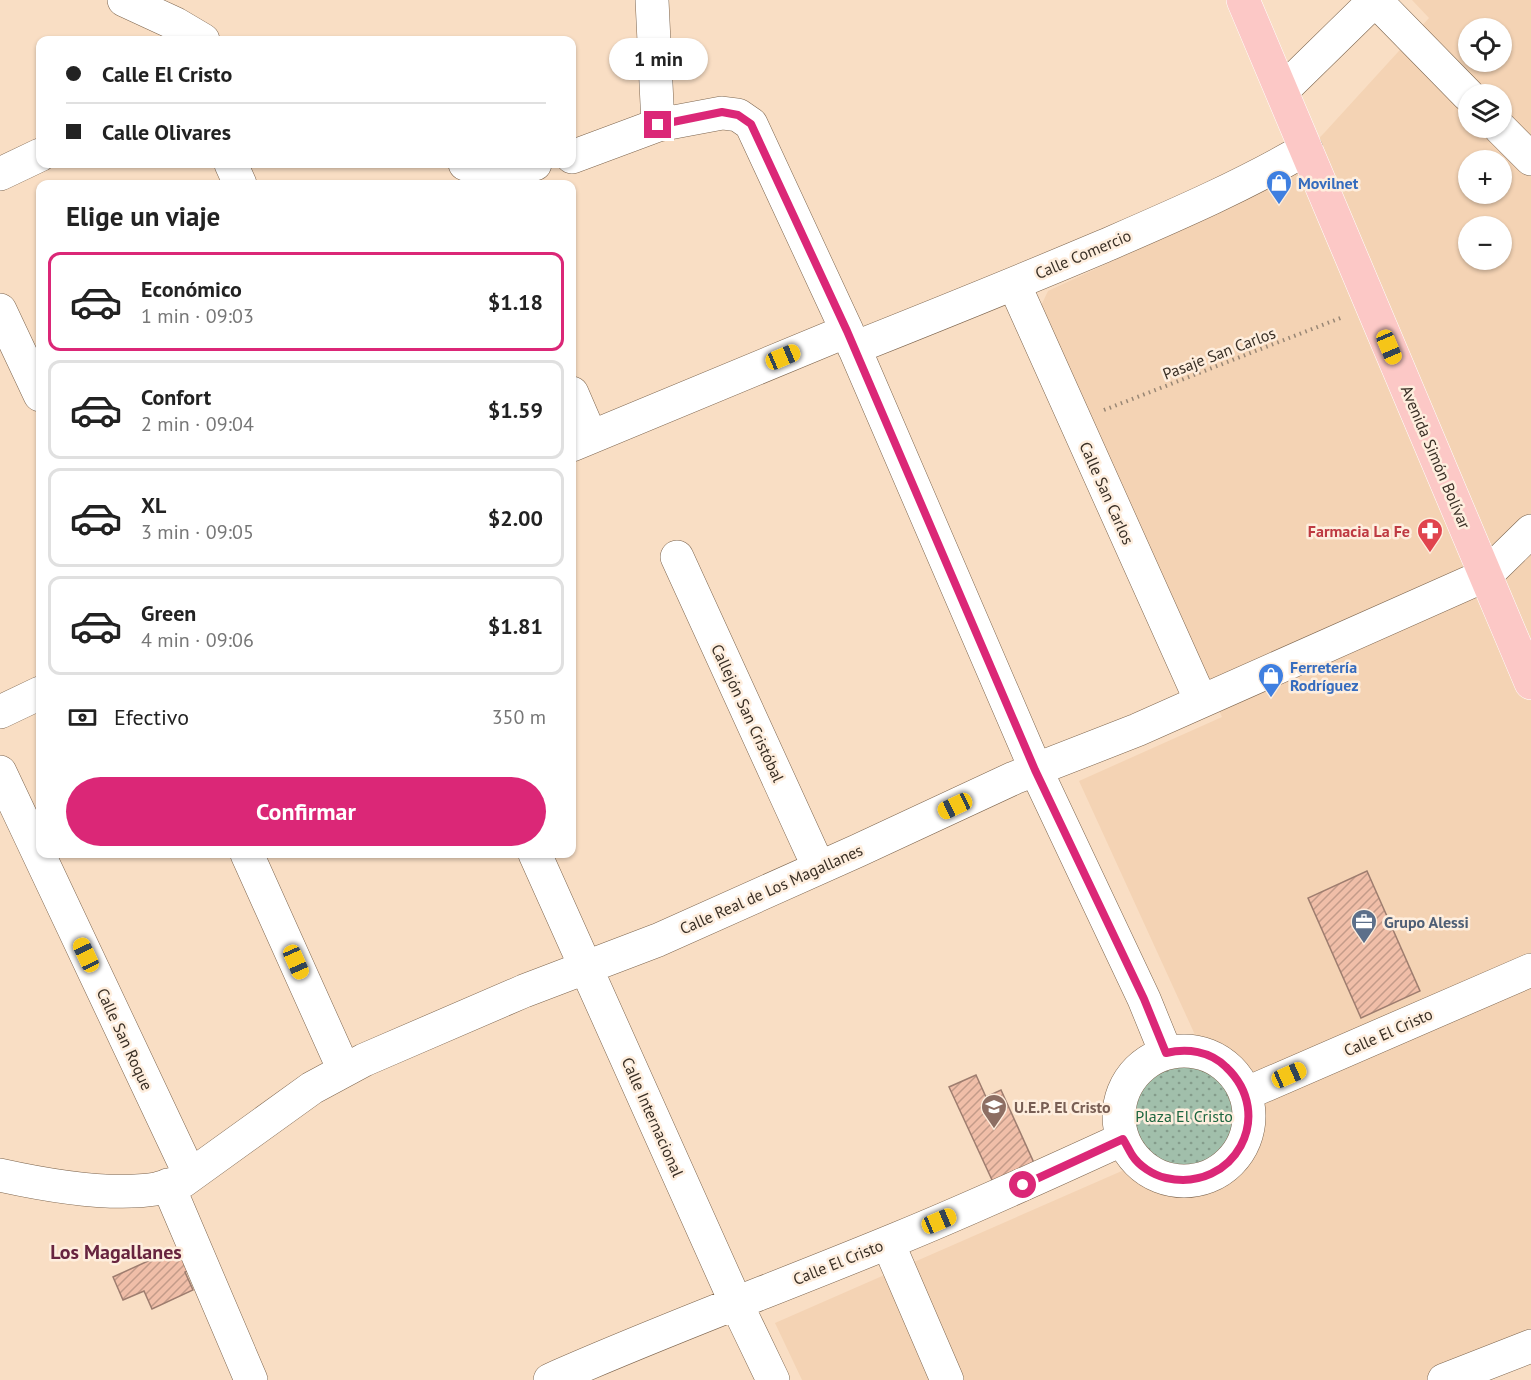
<!DOCTYPE html>
<html lang="es">
<head>
<meta charset="utf-8">
<style>
	:root { --surface:#fff; --page:#f6f6f6; --text:#222; --muted:#767676; --line:#e0e0e0; --accent:#db2777 }
	body { margin:0; font-family:"PT Sans",sans-serif; background:var(--page); color:var(--text); height:100vh; display:flex; flex-direction:column; font-size:22px; white-space:nowrap }
	* { box-sizing:border-box; margin:0 }
	p { font-size:20px; color:var(--muted) }
	.icon { flex:none; width:33px; height:33px; fill:none; stroke:currentColor; stroke-width:2; stroke-linecap:round; stroke-linejoin:round }
	.map { position:relative; flex:1; overflow:hidden }
	.side { position:absolute; left:36px; top:180px; width:540px; height:678px; display:flex; flex-direction:column; background:var(--surface); border-radius:12px; box-shadow:0 2px 4px #0004 }
	.side>* { flex:none }
	.hud { position:absolute; left:36px; top:36px; width:540px; height:132px; border-radius:12px; box-shadow:0 2px 4px #0004; display:grid; align-content:center; height:132px; padding:0 30px; background:var(--surface) }
	.tools { position:absolute; left:1458px; top:18px; display:grid; gap:12px }
	.tools a { display:grid; place-items:center; width:54px; height:54px; border-radius:50%; background:var(--surface); box-shadow:0 2px 4px #0004; font-size:30px }
	.end { position:absolute; width:27px; height:27px; margin:-14px; border:8px solid #db2777; background:#fff; box-shadow:0 0 0 3px #fff }
	.from { border-radius:50% }
	.bubble { position:absolute; height:42px; border-radius:21px; background:var(--surface); box-shadow:0 2px 4px #0004; font-size:20px; font-weight:700; line-height:42px; text-align:center }
	.car { position:absolute; width:18px; height:36px; margin:-18px -9px; border-radius:8px; box-shadow:0 0 4px 2px #0007; background:linear-gradient(#f5c518 24%,#345 0 40%,#f5c518 0 76%,#345 0 86%,#f5c518 0) }
	.hud b { display:flex; align-items:center; gap:21px; height:57px; font-size:22px }
	.hud b+b { border-top:2px solid var(--line) }
	.hud i { width:15px; height:15px; background:var(--text) }
	ul { padding:0; list-style:none }
	li { display:flex; align-items:center; gap:18px; height:99px; margin:0 12px 9px; padding:0 18px; border:3px solid var(--line); border-radius:12px }
	li div { flex:1 }
	li b { display:block; font-size:22px }
	li em { font-style:normal; font-weight:700 }
	li.active { border-color:var(--accent) }
	li>.icon { width:54px; height:54px; stroke-width:1.5 }
	h2 { padding:0 30px; font-size:27px; line-height:72px }
	.pay { display:flex; align-items:center; gap:15px; height:66px; padding:0 30px; font-size:22px }
	.pay p { margin-inline-start:auto }
	.button { display:flex; gap:12px; margin-top:auto; padding:12px 30px }
	.button a { flex:1; height:69px; border-radius:36px; background:var(--accent); color:#fff; font-size:24px; font-weight:700; line-height:69px; text-align:center }
	.map>svg:first-child { display:block }
	.built { fill:#f4d3b4; fill-rule:evenodd }
	.grass { fill:url(#grass-dots) }
	.building { fill:url(#building-hatch); stroke:#9e7d6f; stroke-width:1.5 }
	.lines { fill:none; stroke-linecap:round; stroke-linejoin:round }
	.minor-casing { stroke:#7d654e; stroke-width:34 }
	.major-casing { stroke:#fff; stroke-width:34 }
	.path { stroke:#998775; stroke-width:4; stroke-dasharray:1.5 4.5; stroke-linecap:butt }
	.minor { stroke:#fff; stroke-width:33 }
	.major { stroke:#fcc8c6; stroke-width:33 }
	.route { stroke:#db2777; stroke-width:8 }
	.labels { text-anchor:middle; dominant-baseline:central; stroke-width:5; stroke-linejoin:round; paint-order:stroke }
	.shop-label { font-size:16px; font-weight:bold; fill:#366cbe; stroke:#feeede; text-anchor:start }
	.street-label { font-size:16px; fill:#392f25; stroke:#feeede }
	.health-label { font-size:16px; font-weight:bold; fill:#be3a42; stroke:#feeede; text-anchor:end }
	.service-label { font-size:16px; font-weight:bold; fill:#4e5e75; stroke:#feeede; text-anchor:start }
	.education-label { font-size:16px; font-weight:bold; fill:#785e54; stroke:#feeede; text-anchor:start }
	.park-label { font-size:16px; fill:#1c663f; stroke:#feeede }
	.quarter-label { font-size:20px; font-weight:bold; fill:#67243f; stroke:#feeede }
</style>
</head>
<body>
<div class="map">
<svg width="1531" height="1380" viewBox="0 0 1531 1380">
	<defs>
		<pattern id="grass-dots" width="8" height="8" patternUnits="userSpaceOnUse" patternTransform="scale(1.5)"><rect width="8" height="8" fill="#a1bfab"/><path d="M2 2h.1M6 6h.1" fill="none" stroke="#849c8b" stroke-width="1.8" stroke-linecap="round"/></pattern>
		<pattern id="building-hatch" width="6" height="6" patternUnits="userSpaceOnUse" patternTransform="scale(1.5)"><rect width="6" height="6" fill="#f0bea8"/><path d="M-1 1l2-2M0 6l6-6M5 7l2-2" fill="none" stroke="#c39b89"/></pattern>
	</defs>
	<rect width="100%" height="100%" fill="#f9dec4"/>
	<path class="built" d="M 1412,0 L 1531,0 L 1531,1340 L 1443,1380 L 802,1380 L 775,1323 L 1124,1170 L 1170,1190 L 1191,1193 L 1217,1185 L 1238,1168 L 1252,1147 L 1259,1124 L 1256,1098 L 1247,1076 L 1224,1050 L 1196,1037 L 1079,781 L 1222,717 L 1037,314 L 1048,291 L 1272,187 L 1325,132 L 1429,18 ZM 1468,28 L 1502,28 L 1502,62 L 1468,62 ZM 1468,94 L 1502,94 L 1502,128 L 1468,128 ZM 1468,160 L 1502,160 L 1502,194 L 1468,194 ZM 1468,226 L 1502,226 L 1502,260 L 1468,260 Z"/>
	<path class="grass" d="M1128 1116a56 56 0 1 1 112 0a56 56 0 1 1-112 0Z"/>
	<path class="building" d="M 1367,871 L 1420,991 L 1361,1018 L 1308,898 Z
		M 976,1075 L 986,1097 L 1001,1090 L 1034,1163 L 993,1182 L 949,1087 Z
		M 181,1246 L 191,1269 L 185,1272 L 193,1290 L 152,1309 L 144,1291 L 123,1300 L 113,1277 Z"/>
	<g class="lines">
		<defs>
			<path id="minor" d="M 124,0 L 176,24 L 203,40
				M 652,0 L 658,125
				M 1375,0 L 1468,95
				M 1282,91 L 1375,0
				M 1500,128 L 1531,159
				M 572,157 L 658,125 L 722,113 L 738,115 L 751,124 L 847,331 L 1036,770 L 1144,999 L 1166,1053
				M 231,164 L 240,184
				M 465,164 L 470,166 L 535,164
				M 0,174 L 40,155
				M 1014,284 L 1201,701
				M 0,310 L 40,395
				M 854,348 C 937,315 1021,281 1104,246 C 1173,216 1241,187 1306,149
				M 572,393 L 591,437
				M 572,445 L 847,331
				M 677,557 L 819,868
				M 0,712 L 40,693
				M 0,772 L 190,1175
				M 247,854 L 344,1070
				M 535,854 L 736,1303 L 773,1380
				M1119 1116a65 65 0 1 1 130 0a65 65 0 1 1-130 0Z
				M 1245,1094 L 1531,970
				M 0,1175 C 45,1185 111,1196 156,1189 C 165,1187 174,1183 183,1181 L 312,1088 L 364,1060 L 524,991 L 658,940 L 857,851 L 1014,778 L 1137,730 L 1486,575 L 1531,531
				M 168,1185 L 251,1380
				M 888,1243 L 947,1380
				M 550,1380 C 665,1329 783,1286 899,1238 C 975,1207 1049,1173 1123,1139
				M 1444,1380 L 1531,1346"/>
			<path id="major" d="M 1243,0 L 1531,683"/>
		</defs>
		<use href="#minor" class="minor-casing"/>
		<use href="#major" class="major-casing"/>
		<path class="path" d="M 1104,410 L 1343,317"/>
		<use href="#minor" class="minor"/>
		<use href="#major" class="major"/>
	</g>
	<g class="lines">
		<path class="route" d="M 658,125 L 722,112 L 738,115 L 751,124 L 847,331 L 1035,770 L 1144,999 L 1166,1053 C 1187,1048 1210,1051 1226,1067 C 1277,1115 1234,1193 1166,1178 C 1153,1175 1139,1166 1132,1155 C 1129,1150 1126,1144 1123,1139 L 1023,1185"/>
	</g>
	<defs>
		<symbol id="shop-pin" viewBox="-11 -11 22 30"><path d="M0 17L-7.5 6A9.5 9.5 0 1 1 7.5 6Z" fill="#3f7fe0" stroke="#feeede"/><path d="M-5-2.5h2.3a2.7 3.5 0 0 1 5.4 0H5L5.5 6h-11ZM-1.5-2.5h3a1.5 2.3 0 0 0-3 0Z" fill="#fff"/></symbol>
		<symbol id="pharmacy-pin" viewBox="-11 -11 22 30"><path d="M0 17L-7.5 6A9.5 9.5 0 1 1 7.5 6Z" fill="#e0444e" stroke="#feeede"/><path d="M-2-6h4v4h4v4h-4v4h-4v-4h-4v-4h4Z" fill="#fff"/></symbol>
		<symbol id="office-pin" viewBox="-11 -11 22 30"><path d="M0 17L-7.5 6A9.5 9.5 0 1 1 7.5 6Z" fill="#5c6f8a" stroke="#feeede"/><path d="M-6-3h4V-5.5h4V-3h4V5H-6ZM-1-4.5V-3h2v-1.5ZM-6 0V1H6V0Z" fill="#fff"/></symbol>
		<symbol id="school-pin" viewBox="-11 -11 22 30"><path d="M0 17L-7.5 6A9.5 9.5 0 1 1 7.5 6Z" fill="#8d6e63" stroke="#feeede"/><path d="M0-5L7-2L0 1L-7-2ZM-4 1L0 2.5L4 1V4Q0 6-4 4Z" fill="#fff"/></symbol>
	</defs>
	<g fill-rule="evenodd">
		<use href="#shop-pin" x="1264" y="168" width="30" height="40"/>
		<use href="#pharmacy-pin" x="1415" y="516" width="30" height="40"/>
		<use href="#shop-pin" x="1256" y="661" width="30" height="40"/>
		<use href="#office-pin" x="1349" y="907" width="30" height="40"/>
		<use href="#school-pin" x="979" y="1092" width="30" height="40"/>
	</g>
	<g class="labels">
		<g class="shop-label">
			<text x="1298" y="183">Movilnet</text>
			<text x="1290" y="667">Ferretería<tspan x="1290" dy="18">Rodríguez</tspan></text>
		</g>
		<g class="street-label">
			<text transform="translate(1083 254) rotate(-23)">Calle Comercio</text>
			<text transform="translate(1219 353) rotate(-21)">Pasaje San Carlos</text>
			<text transform="translate(1436 457) rotate(67)">Avenida Simón Bolívar</text>
			<text transform="translate(1107 493) rotate(66)">Calle San Carlos</text>
			<text transform="translate(748 713) rotate(65)">Callejón San Cristóbal</text>
			<text transform="translate(771 889) rotate(-24)">Calle Real de Los Magallanes</text>
			<text transform="translate(1388 1032) rotate(-24)">Calle El Cristo</text>
			<text transform="translate(125 1039) rotate(65)">Calle San Roque</text>
			<text transform="translate(653 1117) rotate(66)">Calle Internacional</text>
			<text transform="translate(838 1262) rotate(-22)">Calle El Cristo</text>
		</g>
		<g class="health-label">
			<text x="1410" y="531">Farmacia La Fe</text>
		</g>
		<g class="service-label">
			<text x="1384" y="922">Grupo Alessi</text>
		</g>
		<g class="education-label">
			<text x="1014" y="1107">U.E.P. El Cristo</text>
		</g>
		<g class="park-label">
			<text x="1184" y="1116">Plaza El Cristo</text>
		</g>
		<g class="quarter-label">
			<text x="116" y="1252">Los Magallanes</text>
		</g>
	</g>
</svg>
<div class="tools">
<a><svg class="icon" aria-label="locate" viewBox="0 0 24 24"><circle cx="12" cy="12" r="6"/><path d="M12 2v4M12 18v4M2 12h4M18 12h4"/></svg></a>
<a><svg class="icon" aria-label="layers" viewBox="0 0 24 24"><path d="M12 4l9 5-9 5-9-5zM3 14l9 5 9-5"/></svg></a>
<a>+</a>
<a>−</a>
</div>
<i class="end from" style="left:1023px;top:1185px"></i>
<i class="end" style="left:658px;top:125px"></i>
<div class="bubble" style="left:609px;top:38px;width:99px">1 min</div>
<i class="car" style="left:1389px;top:347px;rotate:157deg"></i>
<i class="car" style="left:783px;top:357px;rotate:67deg"></i>
<i class="car" style="left:955px;top:806px;rotate:245deg"></i>
<i class="car" style="left:86px;top:955px;rotate:335deg"></i>
<i class="car" style="left:296px;top:962px;rotate:156deg"></i>
<i class="car" style="left:1289px;top:1075px;rotate:66deg"></i>
<i class="car" style="left:939px;top:1221px;rotate:67deg"></i>
<div class="hud">
<b><i class="from"></i>Calle El Cristo</b>
<b><i></i>Calle Olivares</b>
</div>
<section class="side">
<h2>Elige un viaje</h2>
<ul>
<li class="active"><svg class="icon" aria-label="car" viewBox="0 0 24 24"><path d="M5 17H2v-5l4-1 3-4h7l3 4 3 1v5h-3M9 17h6M6 11h13"/><circle cx="7" cy="17" r="2"/><circle cx="17" cy="17" r="2"/></svg><div><b>Económico</b><p>1 min · 09:03</p></div><em>$1.18</em></li>
<li><svg class="icon" aria-label="car" viewBox="0 0 24 24"><path d="M5 17H2v-5l4-1 3-4h7l3 4 3 1v5h-3M9 17h6M6 11h13"/><circle cx="7" cy="17" r="2"/><circle cx="17" cy="17" r="2"/></svg><div><b>Confort</b><p>2 min · 09:04</p></div><em>$1.59</em></li>
<li><svg class="icon" aria-label="car" viewBox="0 0 24 24"><path d="M5 17H2v-5l4-1 3-4h7l3 4 3 1v5h-3M9 17h6M6 11h13"/><circle cx="7" cy="17" r="2"/><circle cx="17" cy="17" r="2"/></svg><div><b>XL</b><p>3 min · 09:05</p></div><em>$2.00</em></li>
<li><svg class="icon" aria-label="car" viewBox="0 0 24 24"><path d="M5 17H2v-5l4-1 3-4h7l3 4 3 1v5h-3M9 17h6M6 11h13"/><circle cx="7" cy="17" r="2"/><circle cx="17" cy="17" r="2"/></svg><div><b>Green</b><p>4 min · 09:06</p></div><em>$1.81</em></li>
</ul>
<div class="pay"><svg class="icon" aria-label="cash" viewBox="0 0 24 24"><path d="M3 7h18v10H3z"/><circle cx="12" cy="12" r="2"/></svg>Efectivo<p>350 m</p></div>
<div class="button"><a>Confirmar</a></div>
</section>
</div>
</body>
</html>
